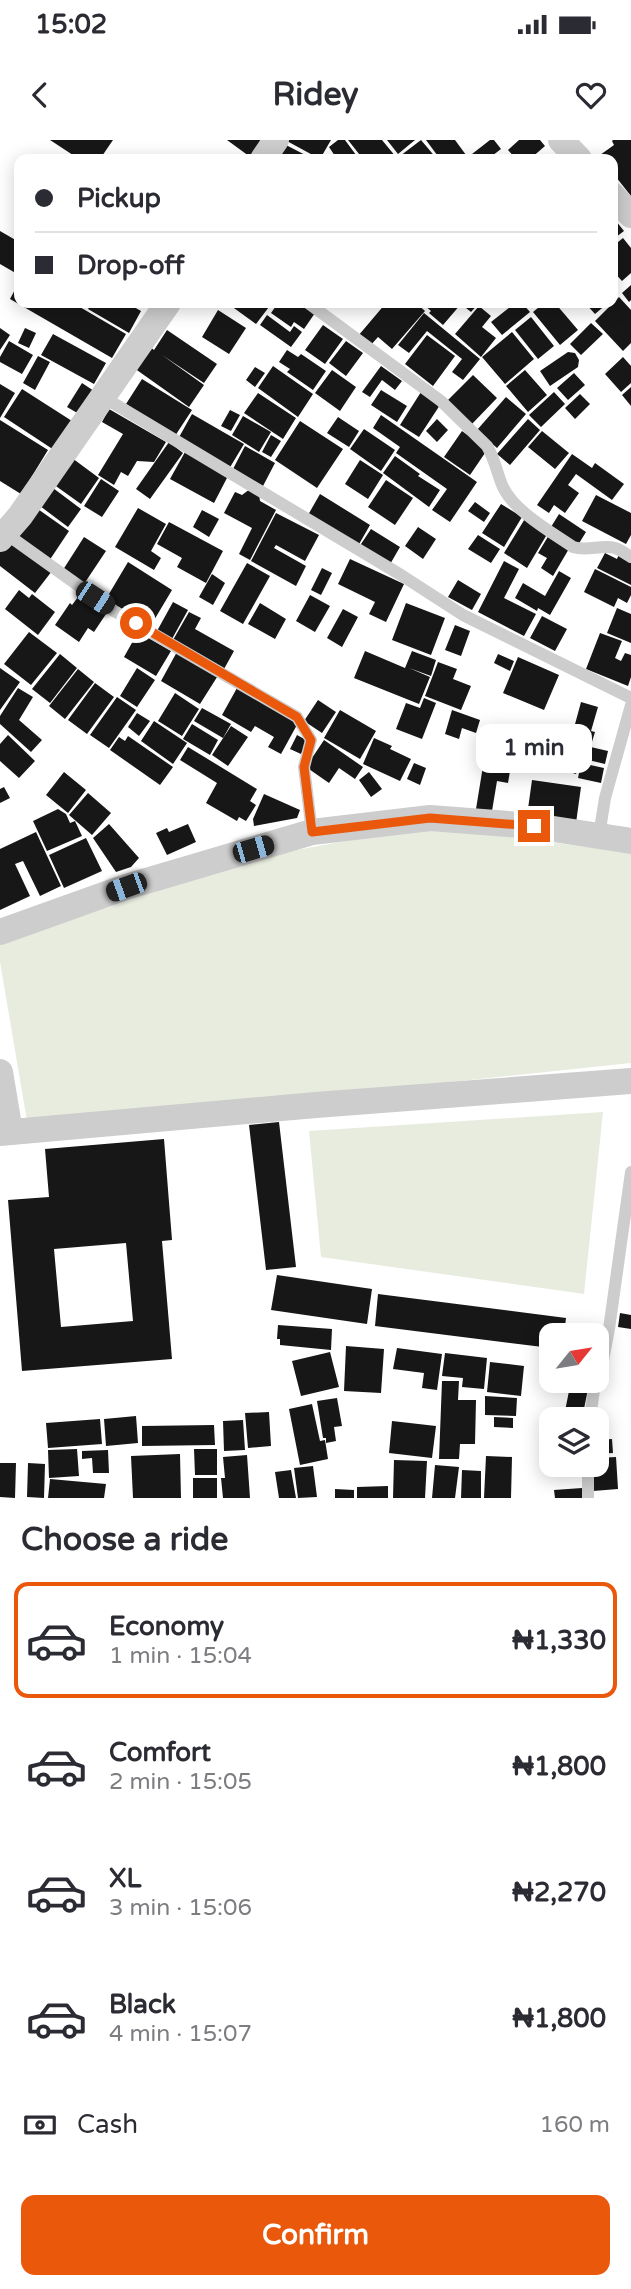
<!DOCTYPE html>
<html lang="en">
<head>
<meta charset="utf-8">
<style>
	:root { --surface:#fff; --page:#f2f2f3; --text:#2b2b33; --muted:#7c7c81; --line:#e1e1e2; --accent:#ea580c }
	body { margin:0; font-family:"Varela Round",sans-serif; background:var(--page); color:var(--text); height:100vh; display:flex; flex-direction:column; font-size:26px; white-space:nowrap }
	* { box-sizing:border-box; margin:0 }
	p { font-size:23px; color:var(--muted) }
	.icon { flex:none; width:38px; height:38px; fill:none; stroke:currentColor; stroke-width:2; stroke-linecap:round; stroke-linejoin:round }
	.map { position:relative; height:1358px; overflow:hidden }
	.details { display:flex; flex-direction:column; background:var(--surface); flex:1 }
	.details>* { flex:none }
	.top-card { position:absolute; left:14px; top:14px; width:604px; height:154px; border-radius:14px; box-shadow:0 4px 18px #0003; display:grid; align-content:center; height:154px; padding:0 21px; background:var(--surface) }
	.needle { width:46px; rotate:60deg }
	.controls { position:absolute; left:539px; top:1183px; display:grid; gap:14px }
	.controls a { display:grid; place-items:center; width:70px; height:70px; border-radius:14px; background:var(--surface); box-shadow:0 4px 18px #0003; font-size:35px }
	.end { position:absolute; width:32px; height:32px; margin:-16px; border:9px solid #ea580c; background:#fff; box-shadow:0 0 0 4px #fff }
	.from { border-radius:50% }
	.bubble { position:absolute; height:49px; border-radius:14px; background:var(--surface); box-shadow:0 4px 18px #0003; font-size:23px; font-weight:700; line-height:49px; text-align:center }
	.car { position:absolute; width:21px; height:42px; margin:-21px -10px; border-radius:9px; box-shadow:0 0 5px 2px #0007; background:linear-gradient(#222 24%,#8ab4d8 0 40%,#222 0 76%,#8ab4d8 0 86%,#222 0) }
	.top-card b { display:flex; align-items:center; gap:24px; height:66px; font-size:26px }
	.top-card b+b { border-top:2px solid var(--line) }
	.top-card i { width:18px; height:18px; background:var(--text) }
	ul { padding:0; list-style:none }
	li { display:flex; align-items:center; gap:21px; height:116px; margin:0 14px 10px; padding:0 7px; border:4px solid transparent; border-radius:14px }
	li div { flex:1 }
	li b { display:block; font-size:26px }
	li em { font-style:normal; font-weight:700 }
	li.current { border-color:var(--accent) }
	li>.icon { width:63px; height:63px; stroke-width:1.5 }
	h2 { padding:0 21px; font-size:32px; line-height:84px }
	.pay { display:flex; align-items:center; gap:18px; height:77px; padding:0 21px; font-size:26px }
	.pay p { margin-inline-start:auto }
	.cta { display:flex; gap:14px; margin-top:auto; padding:14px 21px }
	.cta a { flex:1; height:80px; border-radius:14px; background:var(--accent); color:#fff; font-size:28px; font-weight:700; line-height:80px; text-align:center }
	.status { display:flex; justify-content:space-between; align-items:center; height:49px; padding:0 35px; background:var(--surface); direction:ltr }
	.status svg { height:19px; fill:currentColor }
	header { display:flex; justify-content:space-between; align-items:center; height:91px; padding:0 21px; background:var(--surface); font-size:32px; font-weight:700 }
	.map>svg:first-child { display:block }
	.green { fill:#e7ecdf }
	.building { fill:#171717; fill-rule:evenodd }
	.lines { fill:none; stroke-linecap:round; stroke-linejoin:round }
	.lane { stroke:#cdcdcd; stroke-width:12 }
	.street { stroke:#cdcdcd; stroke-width:26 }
	.route { stroke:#ea580c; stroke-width:9 }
</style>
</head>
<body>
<div class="status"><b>15:02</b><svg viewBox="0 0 49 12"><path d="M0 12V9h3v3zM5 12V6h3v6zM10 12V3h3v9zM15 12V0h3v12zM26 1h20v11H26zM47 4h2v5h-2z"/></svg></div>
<header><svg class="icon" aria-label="back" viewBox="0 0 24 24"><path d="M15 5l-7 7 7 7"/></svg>Ridey<svg class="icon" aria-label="heart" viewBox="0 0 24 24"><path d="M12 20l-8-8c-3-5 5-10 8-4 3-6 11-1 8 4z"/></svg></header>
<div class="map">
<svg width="631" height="1358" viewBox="0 0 631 1358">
	<rect width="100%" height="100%" fill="#fff"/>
	<path class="green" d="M 414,688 L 483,693 L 631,713 L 631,923 L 412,946 L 27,981 L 0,822 L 0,804 L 254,718 Z
		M 603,972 L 584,1154 L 321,1117 L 309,991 Z"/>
	<path class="building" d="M 50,0 L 113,0 L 100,19 L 79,19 Z
		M 227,0 L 267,0 L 253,19 Z
		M 285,0 L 331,0 L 320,19 Z
		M 338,0 L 345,0 L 359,19 L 337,19 L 329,7 Z
		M 348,0 L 382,0 L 396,17 L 393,19 L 363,19 Z
		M 387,0 L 415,0 L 398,14 Z
		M 421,0 L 437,19 L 402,19 L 400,16 Z
		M 426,0 L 455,0 L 469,19 L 440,19 Z
		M 490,0 L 494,0 L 501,9 L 488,19 L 476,19 L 472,14 Z
		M 519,0 L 540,0 L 545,6 L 530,19 L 516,19 L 508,10 Z
		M 613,0 L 631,0 L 631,56 L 612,32 L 612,19 L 603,19 L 600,15 L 614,5 L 612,1 Z
		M 286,5 L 313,19 L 278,19 Z
		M 612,76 L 624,91 L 612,100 Z
		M 0,91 L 19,102 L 19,135 L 0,124 Z
		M 623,98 L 631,108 L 631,133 L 622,141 L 612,130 L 612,107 Z
		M 19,142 L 19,163 L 73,163 L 126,194 L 112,218 L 10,159 Z
		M 631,145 L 631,160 L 629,162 L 622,153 Z
		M 619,157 L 631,170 L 631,203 L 623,211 L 595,181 Z
		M 92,163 L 127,163 L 141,171 L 129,193 L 88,169 Z
		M 227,163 L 250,163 L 254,166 L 256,163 L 272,163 L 256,184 Z
		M 278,163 L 301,163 L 315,173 L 304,189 L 294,182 L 291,187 L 271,173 Z
		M 386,163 L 416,163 L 425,171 L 392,209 L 378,197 L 370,206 L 358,196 Z
		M 422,163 L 479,163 L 471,172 L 461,164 L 443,185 L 429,173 L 431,171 Z
		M 515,163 L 522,163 L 530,172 L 502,195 L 491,182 Z
		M 544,163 L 555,163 L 578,190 L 560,205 L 533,172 Z
		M 585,163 L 608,163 L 595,174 Z
		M 479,166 L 491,176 L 482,187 L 496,198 L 481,217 L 455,194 Z
		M 218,170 L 246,188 L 229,214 L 202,197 Z
		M 424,173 L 480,219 L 463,240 L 452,232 L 462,219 L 427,191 L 409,213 L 398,205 Z
		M 267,175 L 290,192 L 294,186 L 302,192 L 291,207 L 260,185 Z
		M 531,177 L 554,206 L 538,219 L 515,190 Z
		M 591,183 L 603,194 L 581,215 L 570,204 Z
		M 323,185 L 343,199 L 325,224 L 305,210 Z
		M 0,188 L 10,195 L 0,210 Z
		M 25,188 L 36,193 L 29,208 L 18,203 Z
		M 167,190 L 217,224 L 204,243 L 162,215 L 204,245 L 189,267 L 134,228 L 149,206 L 154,210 Z
		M 512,192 L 534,219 L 505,244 L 482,217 Z
		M 53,194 L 106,223 L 94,244 L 41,215 Z
		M 427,195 L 455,216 L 433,246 L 405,224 Z
		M 9,201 L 33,215 L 22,234 L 0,222 L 0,217 Z
		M 346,201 L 363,213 L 346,236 L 329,223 Z
		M 287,210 L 298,217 L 301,214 L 326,231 L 313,250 L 287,232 L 290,229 L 279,222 Z
		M 568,212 L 575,213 L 579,220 L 578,227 L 550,246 L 540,231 Z
		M 38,216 L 50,222 L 35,250 L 23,243 Z
		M 623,217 L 631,226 L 631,243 L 621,252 L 605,234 Z
		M 273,226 L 313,254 L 298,277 L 258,248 Z
		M 381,226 L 402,241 L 395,250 L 382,240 L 370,257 L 362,252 Z
		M 255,227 L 265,233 L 255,247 L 246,240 Z
		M 332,230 L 356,247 L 340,271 L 315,253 Z
		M 525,230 L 547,255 L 528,272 L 506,246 Z
		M 574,233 L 585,245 L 568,260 L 557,248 Z
		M 473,235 L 497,258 L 471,285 L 447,261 Z
		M 142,239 L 192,270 L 175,296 L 126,264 Z
		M 82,243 L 94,251 L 79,274 L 67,267 Z
		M 0,244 L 15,253 L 0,278 Z
		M 631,247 L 631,266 L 622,255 Z
		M 22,249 L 72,281 L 54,310 L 4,277 Z
		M 381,250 L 407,266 L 397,282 L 371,265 Z
		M 421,252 L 440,265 L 419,297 L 400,285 Z
		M 554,252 L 565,264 L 541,287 L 529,275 Z
		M 258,253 L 296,278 L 283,299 L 244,273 Z
		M 580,254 L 590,264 L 575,279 L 565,268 Z
		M 506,257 L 526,274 L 497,308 L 477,290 Z
		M 109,269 L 166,302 L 154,322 L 137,321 L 128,336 L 121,332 L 114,345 L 98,335 L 123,294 L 102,282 Z
		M 230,270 L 240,275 L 231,291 L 221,286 Z
		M 192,274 L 244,304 L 229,329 L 178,299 Z
		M 381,275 L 477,342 L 450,382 L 432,370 L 447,349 L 396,313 L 400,307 L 373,288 Z
		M 243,276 L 271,292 L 259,312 L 232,295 Z
		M 338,277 L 359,291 L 349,307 L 327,293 Z
		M 437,279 L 448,290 L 437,302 L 426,291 Z
		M 528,279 L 540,290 L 510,325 L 497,314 Z
		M 0,280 L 48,310 L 21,354 L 0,341 Z
		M 300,281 L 343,309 L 317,348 L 275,320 Z
		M 364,289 L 395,310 L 381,331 L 350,309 Z
		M 462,291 L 484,307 L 485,313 L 470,335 L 444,317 Z
		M 542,291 L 569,313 L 555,329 L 528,307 Z
		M 271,295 L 281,301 L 271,317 L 262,312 Z
		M 169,302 L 183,313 L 150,359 L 136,349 Z
		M 245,306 L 275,323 L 263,346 L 233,329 Z
		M 185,312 L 228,336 L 214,363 L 170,339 Z
		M 572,314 L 592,328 L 595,323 L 624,344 L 612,360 L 576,334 L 568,345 L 579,353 L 565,373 L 554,365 L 549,373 L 537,365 Z
		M 395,316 L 420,334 L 418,336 L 440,350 L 429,367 L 383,333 Z
		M 72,318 L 99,338 L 81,364 L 53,344 Z
		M 360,320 L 383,335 L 368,359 L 345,344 Z
		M 101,339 L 119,351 L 102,377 L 84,366 Z
		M 386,340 L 413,358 L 395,385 L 368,367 Z
		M 53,348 L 81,369 L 68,387 L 40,366 Z
		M 250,349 L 259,354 L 260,361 L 276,370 L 250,420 L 239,414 L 252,388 L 224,373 L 235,352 L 242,355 Z
		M 320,354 L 370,385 L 358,406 L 308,375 Z
		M 596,355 L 631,373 L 631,395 L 626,404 L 582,381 Z
		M 475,362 L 490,373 L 484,382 L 468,371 Z
		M 501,364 L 522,377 L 504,407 L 482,393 Z
		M 35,367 L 69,391 L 49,421 L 14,397 Z
		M 138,368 L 166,384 L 151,411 L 161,418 L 154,430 L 115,407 Z
		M 202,370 L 219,379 L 209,397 L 193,387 Z
		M 276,373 L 319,395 L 305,421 L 276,405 L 274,408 L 306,426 L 296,446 L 251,421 Z
		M 559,374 L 586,392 L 578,405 L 551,387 Z
		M 526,377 L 549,391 L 527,428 L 504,413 Z
		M 169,382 L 223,411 L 206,443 L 177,427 L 182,418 L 157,404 Z
		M 418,387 L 436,399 L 423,419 L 405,406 Z
		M 371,389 L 400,407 L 389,426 L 359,407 Z
		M 478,395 L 500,409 L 491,423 L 468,409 Z
		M 549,395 L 570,407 L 553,436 L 541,428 L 547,418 L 538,413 Z
		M 84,397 L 106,411 L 82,447 L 61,433 Z
		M 9,399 L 52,431 L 35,453 L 0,426 L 0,411 Z
		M 605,413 L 617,419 L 619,414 L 631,419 L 631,445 L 597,428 Z
		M 350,419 L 404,444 L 386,482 L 369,474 L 375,462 L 338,444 Z
		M 504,421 L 519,429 L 504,458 L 536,474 L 524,496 L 478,472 Z
		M 128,422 L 172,450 L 150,487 L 106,459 Z
		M 247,423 L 270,436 L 243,484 L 220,471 Z
		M 322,428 L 332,433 L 321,455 L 311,450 Z
		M 595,429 L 631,447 L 631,455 L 627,463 L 618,458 L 614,467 L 584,452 Z
		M 559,431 L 571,438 L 550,475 L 538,468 L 537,471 L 515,458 L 523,443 L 545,456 Z
		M 212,434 L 225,443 L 213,465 L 199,457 Z
		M 458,440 L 481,454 L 472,470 L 448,457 Z
		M 19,450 L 29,458 L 32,454 L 55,472 L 38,495 L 5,469 Z
		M 81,453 L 108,471 L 94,492 L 88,488 L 79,502 L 55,485 L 70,463 L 72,465 Z
		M 310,455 L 330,466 L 315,492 L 296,481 Z
		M 173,462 L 188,470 L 172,499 L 157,491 Z
		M 260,463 L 286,479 L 275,499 L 248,484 Z
		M 406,463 L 445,478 L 431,515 L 392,500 Z
		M 617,468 L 631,474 L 631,503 L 607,493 Z
		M 343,469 L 358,477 L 342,507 L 327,498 Z
		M 189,472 L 201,478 L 195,489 L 234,511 L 224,529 L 173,500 Z
		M 542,476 L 567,489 L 555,511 L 530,498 Z
		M 455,485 L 470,491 L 461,516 L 445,510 Z
		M 29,492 L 57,513 L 31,545 L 4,524 Z
		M 138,492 L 171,511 L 156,536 L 124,517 Z
		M 600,493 L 622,501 L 615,518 L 621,521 L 625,513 L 631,515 L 631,537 L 628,546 L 586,529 Z
		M 178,510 L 219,534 L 200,564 L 161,541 Z
		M 365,511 L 405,528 L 412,511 L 436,520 L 431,536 L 409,528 L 430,537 L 419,564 L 354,538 Z
		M 60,514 L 77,528 L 50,563 L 32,549 Z
		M 498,514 L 514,521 L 510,531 L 494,523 Z
		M 518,517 L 559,535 L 544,570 L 503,553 Z
		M 438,522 L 457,529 L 453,539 L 471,546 L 461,570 L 425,556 Z
		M 0,528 L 20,542 L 0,570 Z
		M 137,528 L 155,540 L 137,567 L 120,556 Z
		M 78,529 L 94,542 L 65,579 L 49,566 Z
		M 95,543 L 114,557 L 87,594 L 68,580 Z
		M 18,548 L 33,557 L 19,580 L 42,600 L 31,612 L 0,584 L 0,576 Z
		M 237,548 L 298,583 L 281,614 L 268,607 L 274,597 L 255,586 L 251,592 L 222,575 Z
		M 175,553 L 199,569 L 182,596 L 158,581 Z
		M 117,557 L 136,570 L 109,608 L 90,595 Z
		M 424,558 L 436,563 L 422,599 L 396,589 L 406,563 L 420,568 Z
		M 318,560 L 336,572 L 322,593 L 304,581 Z
		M 581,562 L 598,567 L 591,591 L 595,592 L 591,605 L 571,599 Z
		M 202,568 L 231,584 L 223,598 L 194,581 Z
		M 340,570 L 376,591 L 360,619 L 324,598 Z
		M 452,570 L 480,580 L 476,593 L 462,588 L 459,599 L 445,594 Z
		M 137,573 L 150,581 L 139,596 L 128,587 Z
		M 154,581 L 187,603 L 173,624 L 141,601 Z
		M 192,584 L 218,600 L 210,615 L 183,599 Z
		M 231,586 L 248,597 L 228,626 L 212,615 Z
		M 8,595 L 35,621 L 19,638 L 0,621 L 0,604 Z
		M 297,595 L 308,601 L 301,614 L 290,609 Z
		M 128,596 L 173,627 L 160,645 L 110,610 L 119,597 L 125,601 Z
		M 374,598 L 392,606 L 390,609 L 411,619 L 400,641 L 363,624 Z
		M 324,600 L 363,627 L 355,639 L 339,628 L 329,643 L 306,627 Z
		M 569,602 L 608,611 L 605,624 L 580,618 L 576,634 L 563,630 Z
		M 188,607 L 257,649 L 250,661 L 256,665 L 246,681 L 239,677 L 237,681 L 206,663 L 217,643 L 180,620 Z
		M 537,610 L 552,614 L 548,629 L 533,625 Z
		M 414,623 L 426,628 L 420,645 L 407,639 Z
		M 581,623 L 604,628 L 601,643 L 578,638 Z
		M 483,626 L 510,631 L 508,643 L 497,641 L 492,671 L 476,669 Z
		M 64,632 L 86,650 L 68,673 L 46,655 Z
		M 369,632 L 382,649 L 371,657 L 359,640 Z
		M 532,640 L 581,647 L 576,683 L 527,676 Z
		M 4,647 L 10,658 L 0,663 L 0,649 Z
		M 88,653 L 111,673 L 92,695 L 69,675 Z
		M 264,654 L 300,670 L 297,678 L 254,686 L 253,679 Z
		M 58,669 L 66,674 L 70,683 L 75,681 L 82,696 L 47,711 L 33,681 Z
		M 109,684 L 139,718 L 131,727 L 116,732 L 93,698 Z
		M 188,684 L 196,702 L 167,715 L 156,693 L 167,688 L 169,692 Z
		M 36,692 L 61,746 L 40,756 L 23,721 L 15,724 L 30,756 L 0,770 L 0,709 Z
		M 86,698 L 102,731 L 64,748 L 49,715 Z
		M 279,982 L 296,1127 L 266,1130 L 249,985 Z
		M 164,999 L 172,1100 L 162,1101 L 172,1219 L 22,1231 L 8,1060 L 49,1057 L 45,1009 ZM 126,1103 L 133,1181 L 61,1187 L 54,1109 Z
		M 277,1135 L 372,1149 L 367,1184 L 271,1170 Z
		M 378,1154 L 566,1178 L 564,1195 L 551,1195 L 551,1208 L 375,1186 Z
		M 620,1173 L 631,1175 L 631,1189 L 618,1187 Z
		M 278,1185 L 332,1189 L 331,1210 L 280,1205 L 280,1199 L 277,1199 Z
		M 346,1206 L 384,1209 L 381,1253 L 344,1251 Z
		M 397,1208 L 442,1214 L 437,1250 L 422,1248 L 424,1233 L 393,1229 Z
		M 330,1212 L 339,1247 L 301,1256 L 292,1221 Z
		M 445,1213 L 487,1218 L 484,1249 L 462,1247 L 463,1238 L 442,1236 Z
		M 490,1222 L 524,1226 L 521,1256 L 487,1252 Z
		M 442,1241 L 459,1241 L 458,1260 L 476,1260 L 475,1304 L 460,1304 L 459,1319 L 439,1319 Z
		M 570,1246 L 588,1249 L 583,1274 L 565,1271 Z
		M 485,1256 L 517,1258 L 516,1276 L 485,1275 Z
		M 337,1258 L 342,1286 L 334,1287 L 336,1301 L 326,1303 L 326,1298 L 323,1298 L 317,1261 Z
		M 312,1264 L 320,1301 L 325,1300 L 328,1319 L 300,1325 L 289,1269 Z
		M 269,1272 L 271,1306 L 248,1308 L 245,1273 Z
		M 136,1276 L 138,1303 L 106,1306 L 104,1279 Z
		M 494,1277 L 513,1278 L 513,1288 L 494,1287 Z
		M 100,1279 L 102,1304 L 48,1308 L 46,1283 Z
		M 243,1280 L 245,1310 L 224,1311 L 223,1281 Z
		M 392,1281 L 436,1286 L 432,1318 L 389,1313 Z
		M 214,1285 L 215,1305 L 142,1306 L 142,1286 Z
		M 612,1299 L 613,1313 L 597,1314 L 597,1300 Z
		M 77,1309 L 79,1336 L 49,1338 L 48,1310 Z
		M 194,1309 L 217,1309 L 217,1335 L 195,1335 Z
		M 108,1310 L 109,1333 L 93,1333 L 92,1318 L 82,1319 L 82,1311 Z
		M 180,1314 L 181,1358 L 133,1358 L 131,1316 Z
		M 247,1315 L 250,1358 L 223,1358 L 221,1338 L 225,1338 L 223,1317 Z
		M 486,1316 L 512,1317 L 511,1358 L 484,1358 Z
		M 616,1317 L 618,1349 L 593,1351 L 591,1325 L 597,1325 L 597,1318 Z
		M 394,1320 L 427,1321 L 425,1358 L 393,1358 Z
		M 0,1323 L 16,1323 L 15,1358 L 0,1357 Z
		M 28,1323 L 45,1324 L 44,1358 L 27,1357 Z
		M 435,1325 L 459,1327 L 455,1358 L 432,1358 Z
		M 313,1326 L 317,1357 L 298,1358 L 294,1328 Z
		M 291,1330 L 296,1358 L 279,1358 L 275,1332 Z
		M 462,1330 L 481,1331 L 481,1358 L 461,1358 Z
		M 193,1338 L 217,1338 L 217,1358 L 193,1358 Z
		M 50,1339 L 106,1344 L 104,1358 L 48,1358 Z
		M 388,1346 L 388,1358 L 357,1358 L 357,1347 Z
		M 582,1348 L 583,1358 L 555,1358 L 554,1350 Z
		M 335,1349 L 354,1350 L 354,1358 L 335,1358 Z"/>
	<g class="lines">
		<path class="lane" d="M 308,163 L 441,261 L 487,306 C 495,319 497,334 503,347 C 514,371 551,392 573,407 C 588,412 601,404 615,408 C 621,410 626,414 631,417
			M 103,257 L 401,435 L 463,475 L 631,558
			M 5,393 L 114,471 L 297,577 L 311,600 L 304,627 L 312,692
			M 599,696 L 605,658 L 631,565
			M 590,1279 L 594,1250 L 601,1231 L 609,1189 L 631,1032
			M 588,1358 L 588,1325"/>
		<path class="street" d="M 561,0 L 579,19
			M 263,19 L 276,0
			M 612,55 L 631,75
			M 0,399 L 20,376 L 168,163
			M 0,792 L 126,747 L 312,692 L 430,678 L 534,686 L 631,701
			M 0,932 L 10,992
			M 0,993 L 316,965 L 631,941"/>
	</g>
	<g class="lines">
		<path class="route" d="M 136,483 L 297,577 L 311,600 L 304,627 L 312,692 L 430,678 L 534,686"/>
	</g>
</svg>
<div class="controls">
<a><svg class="needle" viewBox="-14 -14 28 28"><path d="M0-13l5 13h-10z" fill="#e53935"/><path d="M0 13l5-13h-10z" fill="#7c7c81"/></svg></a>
<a><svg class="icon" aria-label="layers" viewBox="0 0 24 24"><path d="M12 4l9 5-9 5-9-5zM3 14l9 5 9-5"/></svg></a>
</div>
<i class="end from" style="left:136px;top:483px"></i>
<i class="end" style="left:534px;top:686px"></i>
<div class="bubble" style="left:476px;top:584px;width:116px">1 min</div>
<i class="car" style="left:95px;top:458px;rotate:123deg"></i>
<i class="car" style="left:253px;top:709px;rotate:74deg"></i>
<i class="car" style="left:126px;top:747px;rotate:250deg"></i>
<div class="top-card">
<b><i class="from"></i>Pickup</b>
<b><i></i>Drop-off</b>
</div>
</div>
<section class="details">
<h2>Choose a ride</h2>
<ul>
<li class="current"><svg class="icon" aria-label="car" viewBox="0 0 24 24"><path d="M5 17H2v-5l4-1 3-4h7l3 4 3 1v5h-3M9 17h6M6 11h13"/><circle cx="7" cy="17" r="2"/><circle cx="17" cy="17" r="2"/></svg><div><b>Economy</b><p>1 min · 15:04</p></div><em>₦1,330</em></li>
<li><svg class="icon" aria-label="car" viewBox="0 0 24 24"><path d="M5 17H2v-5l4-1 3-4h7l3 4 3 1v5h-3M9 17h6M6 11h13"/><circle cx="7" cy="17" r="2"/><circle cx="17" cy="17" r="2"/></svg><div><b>Comfort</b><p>2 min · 15:05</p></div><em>₦1,800</em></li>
<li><svg class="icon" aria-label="car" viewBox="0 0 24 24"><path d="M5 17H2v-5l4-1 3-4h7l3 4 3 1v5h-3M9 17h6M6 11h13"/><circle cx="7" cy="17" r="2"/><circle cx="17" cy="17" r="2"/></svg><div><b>XL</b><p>3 min · 15:06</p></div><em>₦2,270</em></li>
<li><svg class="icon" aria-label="car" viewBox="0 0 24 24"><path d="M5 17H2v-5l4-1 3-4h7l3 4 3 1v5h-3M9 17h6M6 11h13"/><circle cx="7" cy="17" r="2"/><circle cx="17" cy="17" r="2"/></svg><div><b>Black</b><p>4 min · 15:07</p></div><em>₦1,800</em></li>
</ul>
<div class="pay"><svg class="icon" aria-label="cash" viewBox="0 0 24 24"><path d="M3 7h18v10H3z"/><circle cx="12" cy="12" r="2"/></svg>Cash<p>160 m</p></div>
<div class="cta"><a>Confirm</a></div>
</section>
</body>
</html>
